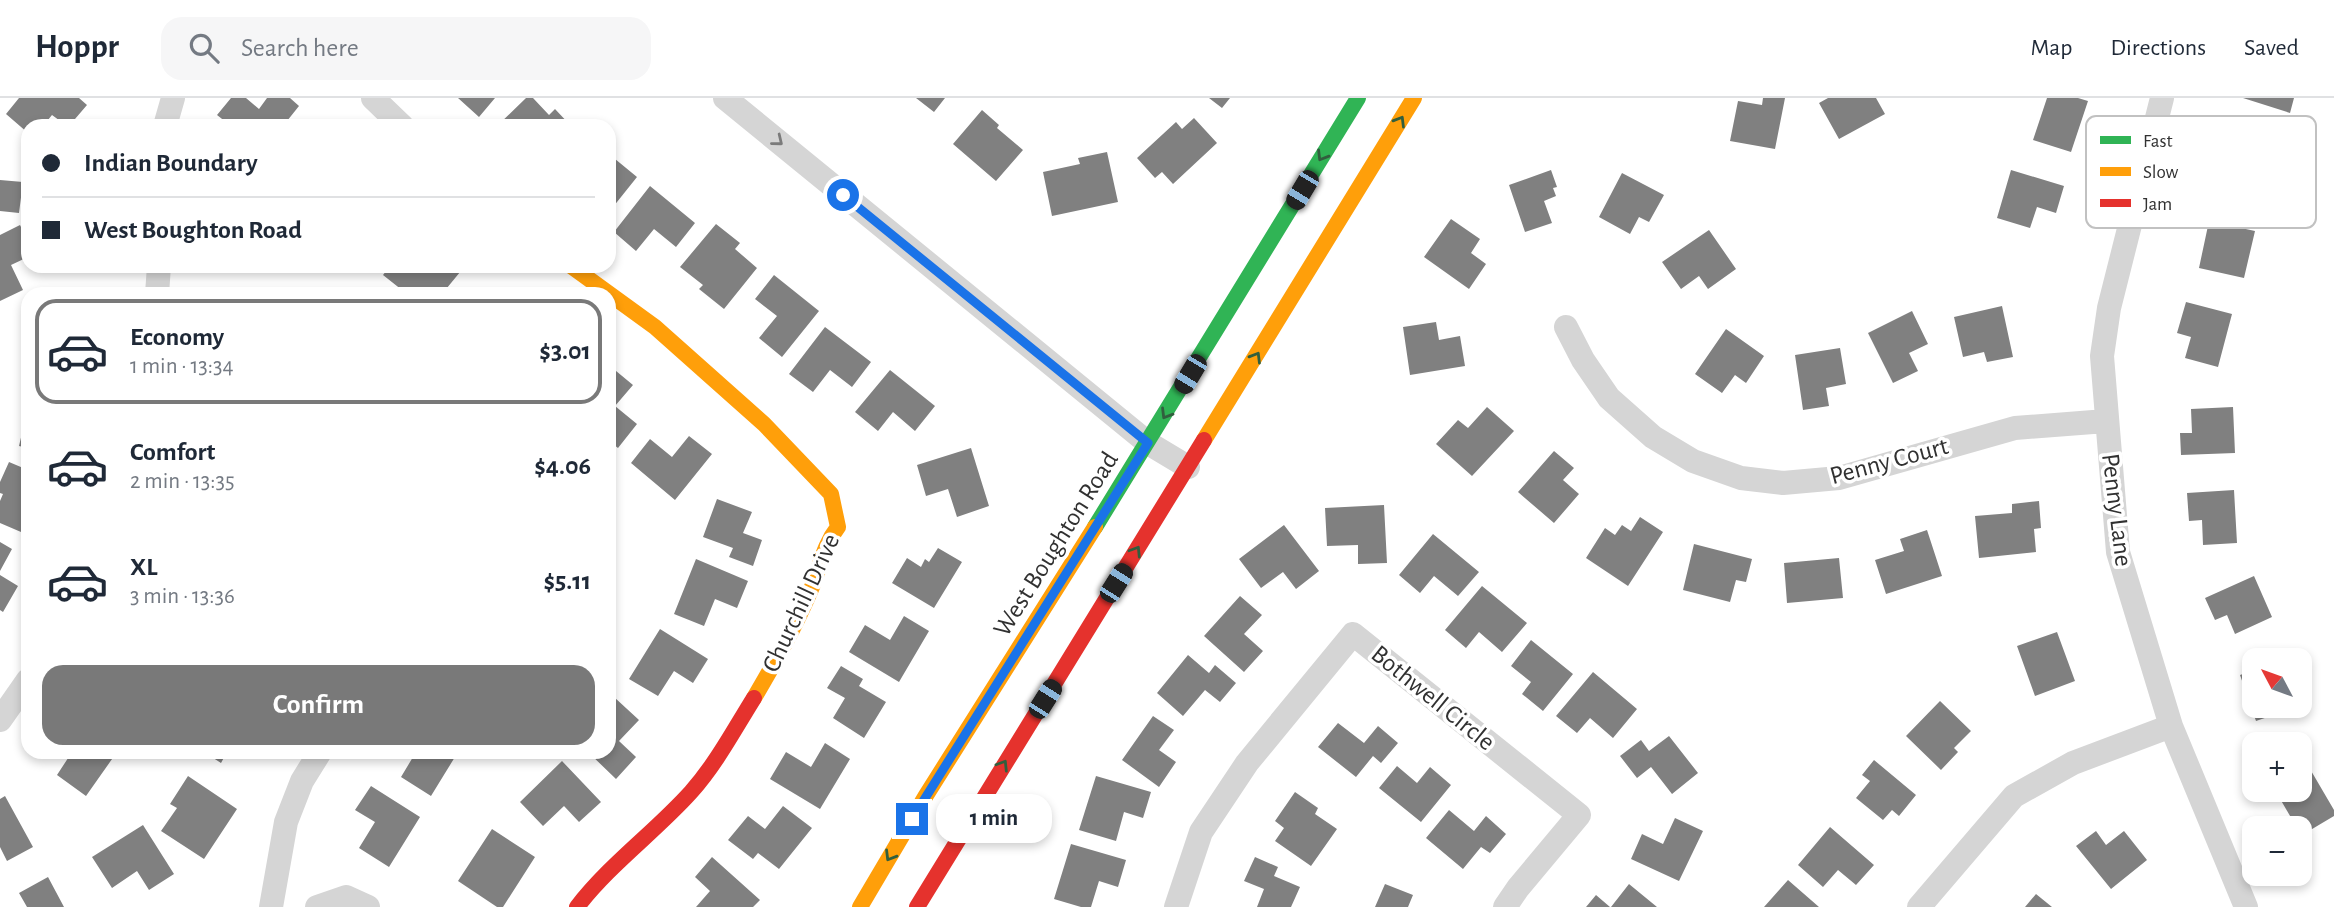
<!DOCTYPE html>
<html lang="en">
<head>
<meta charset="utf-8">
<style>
	:root { --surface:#fff; --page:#f6f6f7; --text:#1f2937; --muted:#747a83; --line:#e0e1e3; --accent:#797979 }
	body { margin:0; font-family:"Alegreya Sans",sans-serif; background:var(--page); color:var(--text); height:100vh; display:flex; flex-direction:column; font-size:26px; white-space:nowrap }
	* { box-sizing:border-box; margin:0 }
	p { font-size:23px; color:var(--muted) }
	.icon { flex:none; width:38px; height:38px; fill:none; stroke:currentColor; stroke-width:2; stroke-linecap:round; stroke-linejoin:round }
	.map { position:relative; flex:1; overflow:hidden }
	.sheet { position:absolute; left:21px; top:189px; width:595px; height:472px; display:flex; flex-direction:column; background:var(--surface); border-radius:21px; box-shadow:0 4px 10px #0003 }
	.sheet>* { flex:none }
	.hud { position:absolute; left:21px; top:21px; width:595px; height:154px; border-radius:21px; box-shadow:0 4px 10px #0003; display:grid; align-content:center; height:154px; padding:0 21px; background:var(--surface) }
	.needle { width:46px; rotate:311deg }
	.buttons { position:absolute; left:2242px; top:550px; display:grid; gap:14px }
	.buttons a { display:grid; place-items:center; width:70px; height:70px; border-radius:14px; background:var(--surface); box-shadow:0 4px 10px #0003; font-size:35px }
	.end { position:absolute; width:32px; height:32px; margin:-16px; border:9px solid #1a73e8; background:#fff; box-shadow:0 0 0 4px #fff }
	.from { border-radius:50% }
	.bubble { position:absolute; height:49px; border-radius:21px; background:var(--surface); box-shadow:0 4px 10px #0003; font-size:23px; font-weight:600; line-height:49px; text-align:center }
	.car { position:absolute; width:21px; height:42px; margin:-21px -10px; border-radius:9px; box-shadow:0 0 5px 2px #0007; background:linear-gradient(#222 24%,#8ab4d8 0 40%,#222 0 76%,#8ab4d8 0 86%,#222 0) }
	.hud b { display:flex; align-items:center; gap:24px; height:66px; font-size:26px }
	.hud b+b { border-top:2px solid var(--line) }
	.hud i { width:18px; height:18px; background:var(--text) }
	ul { padding:12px 0 0; list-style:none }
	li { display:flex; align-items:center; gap:21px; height:105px; margin:0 14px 10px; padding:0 7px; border:4px solid transparent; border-radius:21px }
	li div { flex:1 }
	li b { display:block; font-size:26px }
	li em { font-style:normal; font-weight:600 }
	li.selected { border-color:var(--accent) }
	li>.icon { width:63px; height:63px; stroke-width:1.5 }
	.action { display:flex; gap:14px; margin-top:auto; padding:14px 21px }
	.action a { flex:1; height:80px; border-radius:21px; background:var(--accent); color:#fff; font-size:28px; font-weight:600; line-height:80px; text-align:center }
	header { display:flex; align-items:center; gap:42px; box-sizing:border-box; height:98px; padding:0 35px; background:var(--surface); border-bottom:2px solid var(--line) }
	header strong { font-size:33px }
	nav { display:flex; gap:38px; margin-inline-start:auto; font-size:24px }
	.search { width:490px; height:63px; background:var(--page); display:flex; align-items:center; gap:18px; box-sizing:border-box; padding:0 24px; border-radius:21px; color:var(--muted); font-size:26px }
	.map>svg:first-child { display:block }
	.building { fill:#808080 }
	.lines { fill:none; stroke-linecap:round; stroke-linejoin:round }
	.street { stroke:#d5d5d5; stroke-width:24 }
	.fast { stroke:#30b455; stroke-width:16 }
	.slow { stroke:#ff9f0a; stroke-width:16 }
	.jam { stroke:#e5322d; stroke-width:16 }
	.oneway { stroke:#315f3e }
	.oneway2 { stroke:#7b7b7b }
	.route { stroke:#1a73e8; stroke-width:9 }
	.labels { text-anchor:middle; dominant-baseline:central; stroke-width:7; stroke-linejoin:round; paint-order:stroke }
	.street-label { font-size:26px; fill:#313131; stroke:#fff }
	.key { fill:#fff; stroke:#c1c1c1; stroke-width:2 }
	.key-label { font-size:19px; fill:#313131 }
</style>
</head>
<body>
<header>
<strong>Hoppr</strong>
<div class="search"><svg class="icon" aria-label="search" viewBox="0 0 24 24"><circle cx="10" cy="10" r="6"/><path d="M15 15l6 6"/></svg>Search here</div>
<nav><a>Map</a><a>Directions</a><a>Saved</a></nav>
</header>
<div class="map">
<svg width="2334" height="809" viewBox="0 0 2334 809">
	<rect width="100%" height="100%" fill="#fff"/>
	<path class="building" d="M 19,0 L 79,0 L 87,7 L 69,28 L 67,28 L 52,17 L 43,28 L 28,28 L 28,35 L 6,16 Z
		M 231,0 L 246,0 L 259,11 L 267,0 L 290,0 L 299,8 L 283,28 L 231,28 L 217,17 Z
		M 458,0 L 495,0 L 479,19 Z
		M 526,0 L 533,0 L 549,17 L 555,11 L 571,28 L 497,28 Z
		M 916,0 L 945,0 L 934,14 Z
		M 1209,0 L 1230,0 L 1222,10 Z
		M 1763,0 L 1785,0 L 1775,51 L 1730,43 L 1738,3 L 1762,7 Z
		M 1828,0 L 1876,0 L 1885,16 L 1839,41 L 1819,5 Z
		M 2047,0 L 2078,0 L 2088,3 L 2071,54 L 2033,42 Z
		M 2243,0 L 2294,0 L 2290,15 Z
		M 982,12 L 999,27 L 997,30 L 1023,52 L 996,83 L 953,46 Z
		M 1194,20 L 1217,45 L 1173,86 L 1162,74 L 1155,80 L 1137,60 L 1176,24 L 1182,31 Z
		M 1107,54 L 1118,104 L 1052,118 L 1043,74 L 1080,66 L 1078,60 Z
		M 609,56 L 637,79 L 609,114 Z
		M 1551,72 L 1557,89 L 1553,90 L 1556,98 L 1544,103 L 1552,125 L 1525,134 L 1509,87 Z
		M 2011,72 L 2064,88 L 2056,115 L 2037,109 L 2030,130 L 1997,120 Z
		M 1622,75 L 1664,97 L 1649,124 L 1639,119 L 1630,136 L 1599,119 Z
		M 0,82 L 23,84 L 19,115 L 0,113 Z
		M 650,88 L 695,125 L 676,149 L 654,131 L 636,153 L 614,134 Z
		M 1451,121 L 1480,141 L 1471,155 L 1486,166 L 1469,191 L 1424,159 Z
		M 2209,123 L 2255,133 L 2244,180 L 2199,170 Z
		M 716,126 L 740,145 L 735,151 L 757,170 L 724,211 L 699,191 L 703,187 L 680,169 Z
		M 20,127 L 28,143 L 28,159 L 11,167 L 23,192 L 0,203 L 0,137 Z
		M 1709,132 L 1736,171 L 1708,191 L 1699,178 L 1681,191 L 1662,164 Z
		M 217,168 L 266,168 L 266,173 L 217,173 Z
		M 390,168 L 422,168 L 425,171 L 427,168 L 465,168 L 442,196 L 407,196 L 383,177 Z
		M 774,177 L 819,213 L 782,259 L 759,240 L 777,218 L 755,201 Z
		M 2186,204 L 2232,216 L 2218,269 L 2185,260 L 2191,239 L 2177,235 Z
		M 2002,208 L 2013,259 L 1987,264 L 1984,254 L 1963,259 L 1954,219 Z
		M 1912,213 L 1928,246 L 1909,255 L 1918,273 L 1893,285 L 1868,235 Z
		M 1436,224 L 1439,242 L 1460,238 L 1465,268 L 1410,277 L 1403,229 Z
		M 825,229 L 871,264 L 852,289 L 830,272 L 813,294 L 789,276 Z
		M 1726,231 L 1764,258 L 1746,285 L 1735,277 L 1722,295 L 1695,276 Z
		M 1840,250 L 1846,286 L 1826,290 L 1829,308 L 1803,312 L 1795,257 Z
		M 610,268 L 633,287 L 615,308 L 637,326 L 618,350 L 609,343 Z
		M 890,272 L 935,308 L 915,333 L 893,314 L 878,333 L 855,314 Z
		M 1487,309 L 1514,333 L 1472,378 L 1436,346 L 1458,322 L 1468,330 Z
		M 2233,309 L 2235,355 L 2181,357 L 2180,335 L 2192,335 L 2191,311 Z
		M 27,314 L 28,314 L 28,350 L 19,348 Z
		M 689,338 L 712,356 L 675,402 L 631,365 L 650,341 L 672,359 Z
		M 971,350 L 989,408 L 957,419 L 948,391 L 926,398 L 917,367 Z
		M 1554,353 L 1574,370 L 1563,382 L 1579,396 L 1554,425 L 1518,394 Z
		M 9,364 L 28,372 L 28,437 L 0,425 L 0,403 L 3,396 L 0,395 L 0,384 Z
		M 2234,392 L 2237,445 L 2203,447 L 2202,422 L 2189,423 L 2187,395 Z
		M 717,401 L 752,414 L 743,435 L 762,442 L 753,468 L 729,459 L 733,450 L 703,439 Z
		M 2039,403 L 2041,430 L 2034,431 L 2036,454 L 1979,460 L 1975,418 L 2012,415 L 2012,406 Z
		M 1384,407 L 1387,465 L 1358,466 L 1358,447 L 1327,448 L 1325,410 Z
		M 1640,419 L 1663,434 L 1628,488 L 1586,460 L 1605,430 L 1615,437 L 1622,427 L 1631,433 Z
		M 1284,427 L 1319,473 L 1296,491 L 1283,474 L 1261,490 L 1239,461 Z
		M 1927,432 L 1942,478 L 1886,496 L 1875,462 L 1904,453 L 1900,441 Z
		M 1433,436 L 1479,474 L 1458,498 L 1434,478 L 1420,495 L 1399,477 Z
		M 0,444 L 12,451 L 0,473 Z
		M 1694,446 L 1752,461 L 1746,484 L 1736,482 L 1730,504 L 1683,492 Z
		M 938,450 L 962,464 L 934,510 L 892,485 L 907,460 L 921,469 L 925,461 L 929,464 Z
		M 1839,460 L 1843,500 L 1787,505 L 1784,465 Z
		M 696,461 L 748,483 L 737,510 L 715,501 L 704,528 L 674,516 Z
		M 0,477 L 18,488 L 3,514 L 0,512 Z
		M 2254,478 L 2272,519 L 2235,536 L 2227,517 L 2215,522 L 2205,500 Z
		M 1482,488 L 1527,525 L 1502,554 L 1479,534 L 1466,550 L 1445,532 Z
		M 1240,498 L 1262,517 L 1244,536 L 1263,553 L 1244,574 L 1204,538 Z
		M 904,518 L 929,533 L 899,584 L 849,554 L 865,527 L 890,542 Z
		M 660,531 L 708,561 L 693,585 L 674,573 L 658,598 L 629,581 Z
		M 2057,534 L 2075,583 L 2035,598 L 2017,548 Z
		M 1531,542 L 1573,576 L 1543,613 L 1522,596 L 1531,584 L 1511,568 Z
		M 1188,557 L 1209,575 L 1215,567 L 1236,585 L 1220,604 L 1205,592 L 1183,618 L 1157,595 Z
		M 841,568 L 863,581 L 859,588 L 886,604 L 864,640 L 833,620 L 845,600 L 827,590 Z
		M 2254,572 L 2254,607 L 2300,608 L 2256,623 L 2240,577 Z
		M 1593,574 L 1637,611 L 1613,640 L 1590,620 L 1577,635 L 1556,618 Z
		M 614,599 L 639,622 L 619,643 L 636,659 L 616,681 L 588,654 L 609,654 L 609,605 Z
		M 1940,603 L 1971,633 L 1954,650 L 1958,654 L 1941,672 L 1906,638 Z
		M 1153,618 L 1174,632 L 1159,652 L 1176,664 L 1159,689 L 1122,662 Z
		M 1338,625 L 1364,645 L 1378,628 L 1398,645 L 1381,665 L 1373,658 L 1356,679 L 1318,649 Z
		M 1669,638 L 1698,675 L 1672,696 L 1651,669 L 1637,680 L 1620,658 L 1641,642 L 1649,653 Z
		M 825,645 L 850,661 L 820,711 L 770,681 L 786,654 L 811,669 Z
		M 72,654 L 117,654 L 86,698 L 57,677 Z
		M 204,654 L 227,654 L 221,665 Z
		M 416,654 L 458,654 L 431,698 L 401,679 Z
		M 1874,662 L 1916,697 L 1899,718 L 1892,712 L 1883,722 L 1856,700 L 1870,683 L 1862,677 Z
		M 562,663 L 601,704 L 579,724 L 564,708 L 543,728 L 520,704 Z
		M 1397,668 L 1417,685 L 1430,669 L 1451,687 L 1421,724 L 1379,690 Z
		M 2310,671 L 2334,712 L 2334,718 L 2302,737 L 2300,730 L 2297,730 L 2279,699 L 2292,691 L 2300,691 L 2300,677 Z
		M 188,678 L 237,711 L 204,761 L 161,733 L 177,710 L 170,706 Z
		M 1096,678 L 1151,694 L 1143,720 L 1124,714 L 1116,743 L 1079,732 Z
		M 371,688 L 420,719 L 389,769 L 359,750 L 375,724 L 355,712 Z
		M 1295,694 L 1318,710 L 1315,716 L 1337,731 L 1311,768 L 1275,743 L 1284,730 L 1275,723 Z
		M 5,698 L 33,749 L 7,763 L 0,749 L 0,701 Z
		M 783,708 L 812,730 L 779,771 L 758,755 L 753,761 L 728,742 L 748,718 L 765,731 Z
		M 1449,712 L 1474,733 L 1486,718 L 1506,736 L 1490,755 L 1481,749 L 1463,771 L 1426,740 Z
		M 1675,720 L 1703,733 L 1679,783 L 1631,761 L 1642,736 L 1663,746 Z
		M 143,727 L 174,776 L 149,792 L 137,773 L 112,790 L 92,759 Z
		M 1830,729 L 1874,767 L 1856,787 L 1838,772 L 1823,789 L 1798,767 Z
		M 492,731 L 535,759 L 503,809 L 497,809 L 458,783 Z
		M 2096,733 L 2106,747 L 2124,733 L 2147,762 L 2111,791 L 2076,748 Z
		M 1071,746 L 1126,762 L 1118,789 L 1099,783 L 1091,809 L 1081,809 L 1054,801 Z
		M 712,759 L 760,802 L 753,809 L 696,809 L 710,793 L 695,779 Z
		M 1255,759 L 1278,769 L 1274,778 L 1300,789 L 1291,809 L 1257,809 L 1264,791 L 1244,783 Z
		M 48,779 L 64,809 L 27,809 L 19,795 Z
		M 1788,782 L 1819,809 L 1764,809 Z
		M 1385,786 L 1413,797 L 1408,809 L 1375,809 Z
		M 1629,786 L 1657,809 L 1611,809 Z
		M 2036,796 L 2052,809 L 2025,809 Z
		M 1596,797 L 1610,809 L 1586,809 Z"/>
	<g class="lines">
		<path class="street" d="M 373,0 L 402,28
			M 725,0 L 1148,345 L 1188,369
			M 2162,0 L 2109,210 L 2102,258 L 2118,454 L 2171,628 L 2246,809
			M 165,28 L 173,0
			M 157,196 L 159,168
			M 1566,229 L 1583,262 L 1609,300 L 1653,339 L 1693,363 L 1741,380 L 1783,385 L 1839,380 L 2015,330 L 2106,323
			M 0,622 L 28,582
			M 271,809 L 286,724 L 302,683 L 320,654
			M 317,809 L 346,799 L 368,809
			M 1176,809 L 1201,734 L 1247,665 L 1353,536 L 1579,717 L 1518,790 L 1505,809
			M 1919,809 L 2014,698 L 2073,665 L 2171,628"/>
		<path class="fast" d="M 1095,429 L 1358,0"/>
		<path class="slow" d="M 571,168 L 655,229 L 764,326 L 831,396 L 838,429 C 823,448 821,467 812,489 C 796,528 775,564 754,600
			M 1204,342 L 1414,0
			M 860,809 L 925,699 L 1095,429"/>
		<path class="jam" d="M 577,809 C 610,766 655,734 691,694 C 716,666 734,632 754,600
			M 917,809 L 1204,342"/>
	</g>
	<defs><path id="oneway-chevron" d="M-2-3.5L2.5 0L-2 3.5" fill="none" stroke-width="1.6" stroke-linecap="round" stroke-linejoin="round" transform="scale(1.75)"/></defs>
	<g class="oneway">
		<use href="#oneway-chevron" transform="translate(1400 23) rotate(-59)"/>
		<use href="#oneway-chevron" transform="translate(1322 58) rotate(121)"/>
		<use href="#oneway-chevron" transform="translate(1256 259) rotate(-59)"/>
		<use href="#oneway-chevron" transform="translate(1166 316) rotate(121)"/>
		<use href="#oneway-chevron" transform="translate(1136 453) rotate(-58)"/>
		<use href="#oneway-chevron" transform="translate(1003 667) rotate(-58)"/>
		<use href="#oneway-chevron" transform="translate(890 758) rotate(121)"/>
	</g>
	<use class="oneway2" href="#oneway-chevron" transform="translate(778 43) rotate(39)"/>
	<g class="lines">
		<path class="route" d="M 843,97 L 1148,345 L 912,721"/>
	</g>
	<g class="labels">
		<g class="street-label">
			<text transform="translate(1889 363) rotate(-15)">Penny Court</text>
			<text transform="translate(2117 412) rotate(83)">Penny Lane</text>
			<text transform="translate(1056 446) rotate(-58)">West Boughton Road</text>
			<text transform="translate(801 505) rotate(-65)">Churchill Drive</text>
			<text transform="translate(1433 600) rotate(39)">Bothwell Circle</text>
		</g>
	</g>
	<rect x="2086" y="18" width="230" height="112" rx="10" class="key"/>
	<rect x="2100" y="38" width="31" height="8" fill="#30b455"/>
	<rect x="2100" y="69" width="31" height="9" fill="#ff9f0a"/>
	<rect x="2100" y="101" width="31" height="8" fill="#e5322d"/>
	<g class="key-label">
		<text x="2143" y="49">Fast</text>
		<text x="2143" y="80">Slow</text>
		<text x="2143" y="112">Jam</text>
	</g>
</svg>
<div class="buttons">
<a><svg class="needle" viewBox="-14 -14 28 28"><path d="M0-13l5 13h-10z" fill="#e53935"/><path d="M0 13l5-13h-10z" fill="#747a83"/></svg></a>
<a>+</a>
<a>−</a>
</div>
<i class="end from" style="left:843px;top:97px"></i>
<i class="end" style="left:912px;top:721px"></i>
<div class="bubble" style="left:936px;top:696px;width:116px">1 min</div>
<i class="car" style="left:1302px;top:92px;rotate:211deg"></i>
<i class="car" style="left:1190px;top:276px;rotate:211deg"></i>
<i class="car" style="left:1116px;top:485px;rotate:32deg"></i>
<i class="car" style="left:1045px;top:601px;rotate:32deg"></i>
<div class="hud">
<b><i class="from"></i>Indian Boundary</b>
<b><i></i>West Boughton Road</b>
</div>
<section class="sheet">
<ul>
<li class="selected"><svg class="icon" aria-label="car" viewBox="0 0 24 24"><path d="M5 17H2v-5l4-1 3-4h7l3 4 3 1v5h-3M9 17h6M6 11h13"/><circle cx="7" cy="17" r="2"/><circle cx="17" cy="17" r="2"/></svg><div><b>Economy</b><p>1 min · 13:34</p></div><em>$3.01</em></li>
<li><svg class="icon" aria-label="car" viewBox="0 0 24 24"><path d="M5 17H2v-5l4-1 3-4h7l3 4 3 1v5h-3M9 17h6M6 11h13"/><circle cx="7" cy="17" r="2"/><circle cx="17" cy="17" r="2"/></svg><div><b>Comfort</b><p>2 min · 13:35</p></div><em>$4.06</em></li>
<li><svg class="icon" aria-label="car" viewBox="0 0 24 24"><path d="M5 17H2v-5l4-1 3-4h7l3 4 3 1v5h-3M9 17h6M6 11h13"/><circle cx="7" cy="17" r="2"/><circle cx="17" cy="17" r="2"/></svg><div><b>XL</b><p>3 min · 13:36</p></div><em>$5.11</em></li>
</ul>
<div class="action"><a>Confirm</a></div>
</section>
</div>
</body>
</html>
